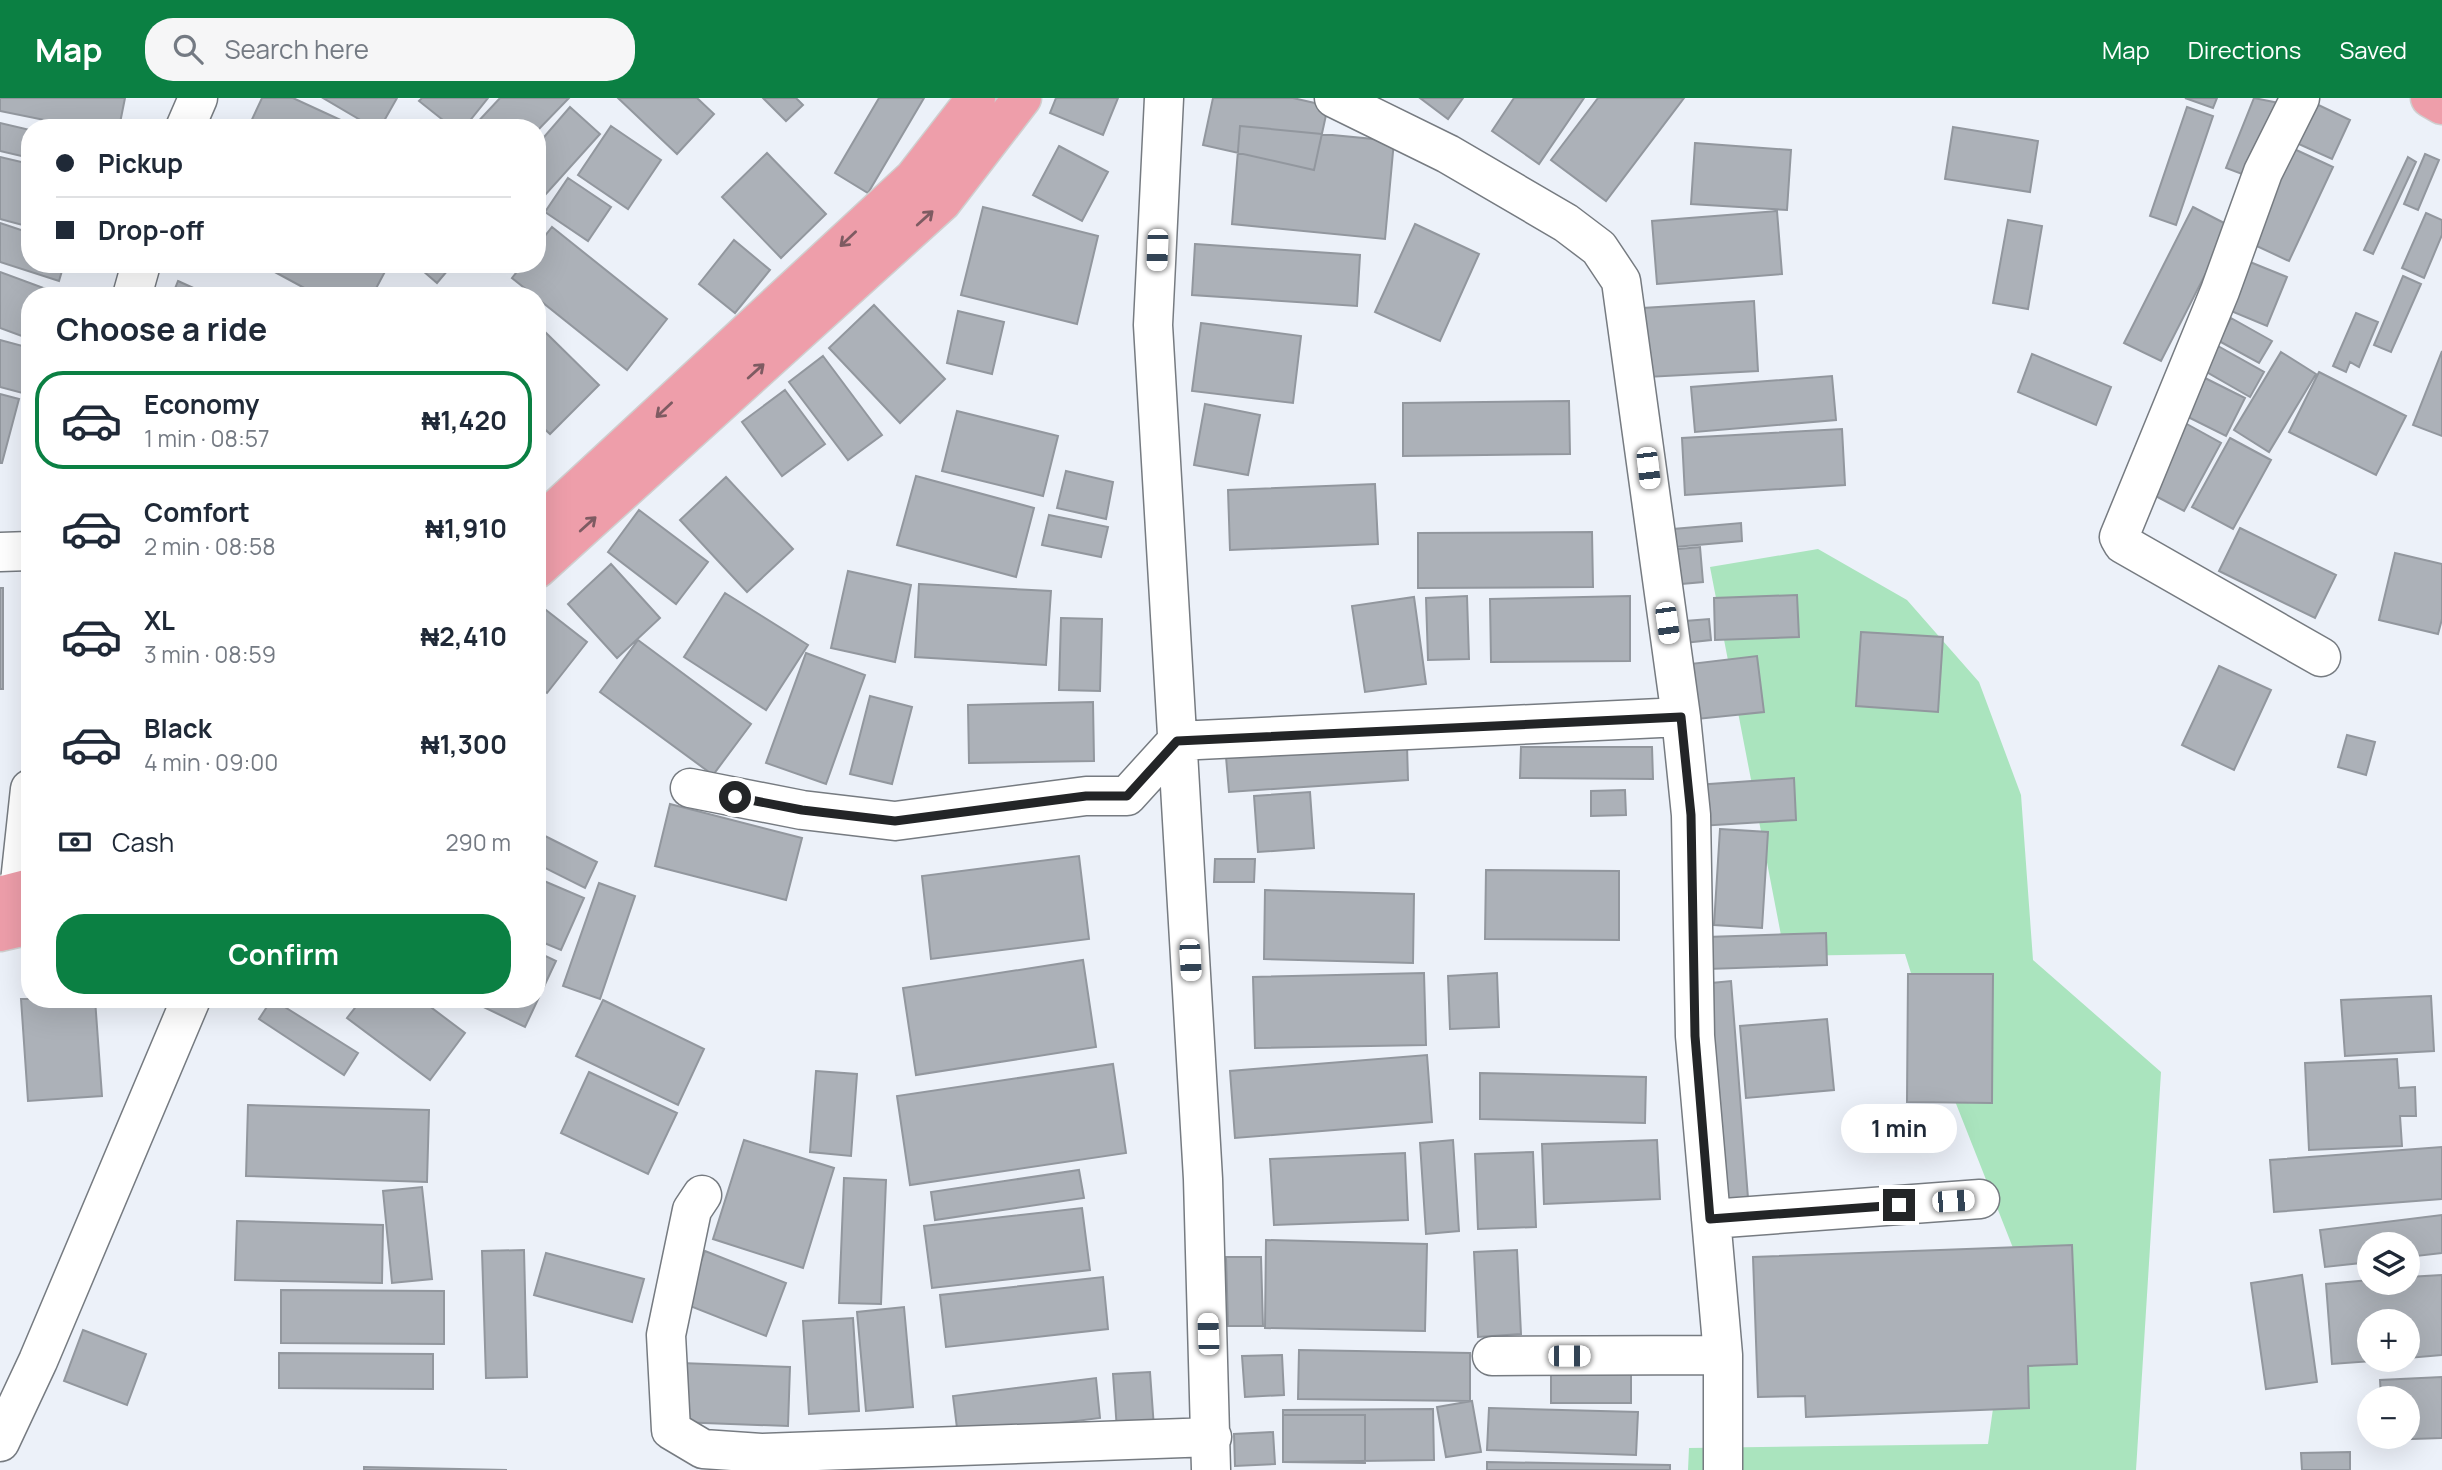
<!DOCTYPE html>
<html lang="en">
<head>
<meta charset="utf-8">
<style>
	:root { --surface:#fff; --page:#f6f6f7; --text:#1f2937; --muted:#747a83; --line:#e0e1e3; --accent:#0b8043 }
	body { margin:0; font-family:Manrope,sans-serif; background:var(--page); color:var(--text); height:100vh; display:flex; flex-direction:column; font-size:26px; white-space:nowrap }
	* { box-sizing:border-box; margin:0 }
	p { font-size:23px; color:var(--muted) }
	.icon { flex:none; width:38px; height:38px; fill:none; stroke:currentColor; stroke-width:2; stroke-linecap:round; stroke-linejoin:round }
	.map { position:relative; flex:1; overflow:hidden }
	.panel { position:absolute; left:21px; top:189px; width:525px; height:721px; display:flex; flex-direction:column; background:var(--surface); border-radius:28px; box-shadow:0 7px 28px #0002 }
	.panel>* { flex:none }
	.guide { position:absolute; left:21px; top:21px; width:525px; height:154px; border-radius:28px; box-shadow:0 7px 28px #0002; display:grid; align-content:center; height:154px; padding:0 35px; background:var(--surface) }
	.tools { position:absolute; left:2357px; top:1134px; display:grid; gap:14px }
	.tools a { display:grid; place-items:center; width:63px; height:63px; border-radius:50%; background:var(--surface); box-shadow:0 7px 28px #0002; font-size:35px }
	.end { position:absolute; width:32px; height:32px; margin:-16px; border:9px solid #232527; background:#fff; box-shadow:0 0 0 4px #fff }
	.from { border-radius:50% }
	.bubble { position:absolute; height:49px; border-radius:24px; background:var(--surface); box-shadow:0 7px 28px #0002; font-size:23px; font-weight:700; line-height:49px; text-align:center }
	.car { position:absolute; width:21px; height:42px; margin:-21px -10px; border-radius:9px; box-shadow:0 0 5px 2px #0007; background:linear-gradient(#fff 24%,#345 0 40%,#fff 0 76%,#345 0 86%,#fff 0) }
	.guide b { display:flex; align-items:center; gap:24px; height:66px; font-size:26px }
	.guide b+b { border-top:2px solid var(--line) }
	.guide i { width:18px; height:18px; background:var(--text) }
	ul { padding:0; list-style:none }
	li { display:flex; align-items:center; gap:21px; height:98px; margin:0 14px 10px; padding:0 21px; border:4px solid transparent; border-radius:28px }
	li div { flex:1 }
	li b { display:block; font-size:26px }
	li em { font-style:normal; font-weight:700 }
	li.active { border-color:var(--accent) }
	li>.icon { width:63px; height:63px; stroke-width:1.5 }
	h2 { padding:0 35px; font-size:32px; line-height:84px }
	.pay { display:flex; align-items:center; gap:18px; height:77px; padding:0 35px; font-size:26px }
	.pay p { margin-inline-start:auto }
	.cta { display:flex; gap:14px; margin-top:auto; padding:14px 35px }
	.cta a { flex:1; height:80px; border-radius:28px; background:var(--accent); color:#fff; font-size:28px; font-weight:700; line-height:80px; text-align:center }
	header { display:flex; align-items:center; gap:42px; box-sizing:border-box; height:98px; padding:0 35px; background:var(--accent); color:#fff }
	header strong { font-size:33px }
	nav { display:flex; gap:38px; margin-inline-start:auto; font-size:24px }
	.search { width:490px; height:63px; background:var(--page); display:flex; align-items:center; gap:18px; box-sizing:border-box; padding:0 24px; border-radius:28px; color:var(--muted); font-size:26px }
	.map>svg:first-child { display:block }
	.green { fill:#aae4be }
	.building { fill:#acb1b8; stroke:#92979e; stroke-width:2 }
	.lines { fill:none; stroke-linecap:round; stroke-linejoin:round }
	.minor-casing { stroke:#767b81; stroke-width:41 }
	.major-casing { stroke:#cfcfcf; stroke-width:41 }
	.minor { stroke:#fff; stroke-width:38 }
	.major { stroke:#ee9eaa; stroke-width:38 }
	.oneway { stroke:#7e5b62 }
	.route { stroke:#232527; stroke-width:9 }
</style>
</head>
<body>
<header>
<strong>Map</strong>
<div class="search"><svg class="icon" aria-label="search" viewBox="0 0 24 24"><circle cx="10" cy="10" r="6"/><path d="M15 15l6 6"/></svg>Search here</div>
<nav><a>Map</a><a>Directions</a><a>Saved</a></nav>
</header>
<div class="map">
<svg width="2442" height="1372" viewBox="0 0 2442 1372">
	<rect width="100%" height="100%" fill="#ecf1f9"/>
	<path class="green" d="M 1818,451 L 1907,502 L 1979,584 L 2021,697 L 2033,862 L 2161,974 L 2136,1372 L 1688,1372 L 1689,1350 L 1988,1346 L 2015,1155 L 1936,955 L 1905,856 L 1785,858 L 1710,469 Z"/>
	<path class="building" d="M 0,0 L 125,0 L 119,30 L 84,30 L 0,13 Z
		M 262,0 L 293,0 L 358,30 L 248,30 Z
		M 323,0 L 397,0 L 380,30 L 374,30 Z
		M 422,0 L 488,0 L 464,30 L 453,30 L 419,3 Z
		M 500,0 L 569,0 L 537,33 L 537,30 L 472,30 Z
		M 618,0 L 697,0 L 714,16 L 677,56 Z
		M 763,0 L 796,0 L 803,7 L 786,23 Z
		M 879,0 L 924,0 L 868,95 L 835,75 Z
		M 1056,0 L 1118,0 L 1103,37 L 1050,15 Z
		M 1213,0 L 1293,0 L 1328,8 L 1314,72 L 1203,47 Z
		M 1420,0 L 1463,0 L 1448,21 Z
		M 1514,0 L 1584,0 L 1539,66 L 1492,33 Z
		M 1598,0 L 1684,0 L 1606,103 L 1551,62 Z
		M 2185,0 L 2217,0 L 2213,10 Z
		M 2254,0 L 2279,5 L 2250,79 L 2226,70 Z
		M 2310,3 L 2350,22 L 2332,61 L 2292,43 Z
		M 570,9 L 600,36 L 537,106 L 537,47 Z
		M 2187,9 L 2213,18 L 2176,127 L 2150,118 Z
		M 0,25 L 30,32 L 30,60 L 0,53 Z
		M 611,28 L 661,62 L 628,111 L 578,77 Z
		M 1240,28 L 1394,43 L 1385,141 L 1232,126 Z
		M 1953,29 L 2038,43 L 2030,94 L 1945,81 Z
		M 1695,45 L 1791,52 L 1787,112 L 1691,106 Z
		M 1059,48 L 1108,74 L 1082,123 L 1033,97 Z
		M 2292,50 L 2333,69 L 2289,163 L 2248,144 Z
		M 767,55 L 826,116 L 781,160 L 722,99 Z
		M 2425,56 L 2439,62 L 2418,112 L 2404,106 Z
		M 0,59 L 30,66 L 30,129 L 0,121 Z
		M 2408,59 L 2416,64 L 2373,156 L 2364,152 Z
		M 568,80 L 611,109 L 588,143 L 545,114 Z
		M 983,109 L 1098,138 L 1077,226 L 961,197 Z
		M 2193,109 L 2230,128 L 2161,263 L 2124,245 Z
		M 1777,113 L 1782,176 L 1657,186 L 1652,123 Z
		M 2426,115 L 2442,122 L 2442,137 L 2424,180 L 2402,170 Z
		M 2008,122 L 2042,128 L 2028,211 L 1993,205 Z
		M 0,125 L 30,135 L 30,166 L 64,166 L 59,183 L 0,164 Z
		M 1415,126 L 1479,156 L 1440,243 L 1375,214 Z
		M 552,129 L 667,221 L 627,272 L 512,180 L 523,166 L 537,166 L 537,148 Z
		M 734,142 L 770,172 L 735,215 L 699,186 Z
		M 1195,146 L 1360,157 L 1357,208 L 1192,197 Z
		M 2250,164 L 2287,179 L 2267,228 L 2231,213 Z
		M 260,166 L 389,166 L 372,198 L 319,198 Z
		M 415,166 L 453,166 L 437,185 Z
		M 0,174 L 65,198 L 30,198 L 30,241 L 0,230 Z
		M 2403,178 L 2421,186 L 2391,254 L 2374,247 Z
		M 178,183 L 211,198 L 172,198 Z
		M 1754,203 L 1758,273 L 1647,279 L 1643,210 Z
		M 874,207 L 945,281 L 900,325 L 829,250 Z
		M 958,213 L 1004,224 L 992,276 L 947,265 Z
		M 2356,215 L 2378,224 L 2359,269 L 2350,264 L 2346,274 L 2333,268 Z
		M 2231,220 L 2272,243 L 2259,265 L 2219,243 Z
		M 1201,225 L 1301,238 L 1293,305 L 1192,293 Z
		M 537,226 L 599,287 L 550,336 L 537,324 Z
		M 0,242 L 30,250 L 30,297 L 0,289 Z
		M 2218,248 L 2264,274 L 2250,299 L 2205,273 Z
		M 2442,253 L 2442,338 L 2413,327 Z
		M 2281,254 L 2316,276 L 2269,354 L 2234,332 Z
		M 2032,256 L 2111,289 L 2096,327 L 2018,294 Z
		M 823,258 L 882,337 L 848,362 L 789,284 Z
		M 2319,274 L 2406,318 L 2376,377 L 2289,334 Z
		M 1832,278 L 1836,322 L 1695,334 L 1691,289 Z
		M 2205,280 L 2245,300 L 2226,338 L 2186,318 Z
		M 785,292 L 825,346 L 782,378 L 742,324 Z
		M 0,296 L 19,301 L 2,365 L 0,365 Z
		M 1569,303 L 1570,356 L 1403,358 L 1403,305 Z
		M 1205,306 L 1260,317 L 1248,377 L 1194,367 Z
		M 957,313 L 1058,338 L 1043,398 L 942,373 Z
		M 2185,325 L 2221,345 L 2184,413 L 2148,394 Z
		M 1842,331 L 1845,387 L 1685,397 L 1682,340 Z
		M 2230,340 L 2271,362 L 2233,431 L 2192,409 Z
		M 1066,373 L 1113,384 L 1106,421 L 1057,410 Z
		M 916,378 L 1034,410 L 1016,479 L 897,447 Z
		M 726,379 L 793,451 L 747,494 L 680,422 Z
		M 1375,386 L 1378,446 L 1230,452 L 1228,392 Z
		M 639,412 L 708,464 L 676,506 L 608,454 Z
		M 1049,417 L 1108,429 L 1101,459 L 1042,447 Z
		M 1741,425 L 1742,443 L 1664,450 L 1662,432 Z
		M 2240,430 L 2336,477 L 2315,520 L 2219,473 Z
		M 1592,434 L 1593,489 L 1418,490 L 1418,435 Z
		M 1700,449 L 1703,484 L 1671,487 L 1668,452 Z
		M 2395,455 L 2442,466 L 2442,521 L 2438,536 L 2379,522 Z
		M 611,466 L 660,520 L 617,560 L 568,506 Z
		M 848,473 L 911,487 L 895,564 L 831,550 Z
		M 919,486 L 1051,493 L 1046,567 L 915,559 Z
		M 0,490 L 3,490 L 3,591 L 0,591 Z
		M 725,495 L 808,547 L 766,612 L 684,559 Z
		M 1797,497 L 1799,539 L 1715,542 L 1714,500 Z
		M 1467,498 L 1469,561 L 1428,562 L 1426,500 Z
		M 1630,498 L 1630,563 L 1491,564 L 1490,501 Z
		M 1414,499 L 1426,586 L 1365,594 L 1352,508 Z
		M 537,505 L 587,544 L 547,595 L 537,588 Z
		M 1061,520 L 1102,521 L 1100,593 L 1059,592 Z
		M 1709,521 L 1711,542 L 1675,546 L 1673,524 Z
		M 1861,534 L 1943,539 L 1938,614 L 1856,608 Z
		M 638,542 L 751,626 L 713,677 L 600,594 Z
		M 806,555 L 865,577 L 826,686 L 766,665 Z
		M 1757,558 L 1764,614 L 1697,621 L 1690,566 Z
		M 2219,568 L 2271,592 L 2234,672 L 2182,647 Z
		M 870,598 L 912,609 L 892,686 L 850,676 Z
		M 1093,604 L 1094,663 L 969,665 L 968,607 Z
		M 2347,637 L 2375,644 L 2366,677 L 2338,669 Z
		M 1407,647 L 1408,682 L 1229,694 L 1226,659 Z
		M 1521,649 L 1652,649 L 1653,681 L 1520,680 Z
		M 1794,680 L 1796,722 L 1699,728 L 1696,687 Z
		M 1625,692 L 1626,717 L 1591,718 L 1591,693 Z
		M 1310,694 L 1314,750 L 1258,754 L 1254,698 Z
		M 670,706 L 802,740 L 786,802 L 655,768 Z
		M 1720,731 L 1768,734 L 1762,830 L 1714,827 Z
		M 537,734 L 597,764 L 585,790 L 537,766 Z
		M 1079,758 L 1089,841 L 931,861 L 922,778 Z
		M 1215,761 L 1255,761 L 1254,784 L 1214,784 Z
		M 1486,772 L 1619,773 L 1619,842 L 1485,841 Z
		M 537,780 L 584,800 L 561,852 L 537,842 Z
		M 599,785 L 635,798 L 600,901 L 563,888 Z
		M 1265,792 L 1414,796 L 1413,865 L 1264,861 Z
		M 1826,835 L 1827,867 L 1708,871 L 1707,839 Z
		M 537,854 L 556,863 L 525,929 L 467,901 L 537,901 Z
		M 1083,862 L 1096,949 L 916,977 L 903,890 Z
		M 1424,875 L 1426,947 L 1255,950 L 1253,879 Z
		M 1497,875 L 1499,929 L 1450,931 L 1448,878 Z
		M 1908,876 L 1993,876 L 1992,1005 L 1907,1004 Z
		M 1731,883 L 1748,1100 L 1717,1103 L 1701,886 Z
		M 2431,898 L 2434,953 L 2345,958 L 2341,902 Z
		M 21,901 L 95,901 L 102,998 L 28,1003 Z
		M 272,901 L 358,955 L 344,977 L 259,921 Z
		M 362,901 L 420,901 L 465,935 L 430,982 L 347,920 Z
		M 603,902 L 704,951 L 678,1007 L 576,958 Z
		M 1827,921 L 1834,992 L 1746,1000 L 1740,928 Z
		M 1427,957 L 1432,1024 L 1235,1040 L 1230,973 Z
		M 2397,961 L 2399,990 L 2415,989 L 2416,1018 L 2400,1018 L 2402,1048 L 2309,1052 L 2305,965 Z
		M 1113,966 L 1126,1055 L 910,1087 L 897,998 Z
		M 816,973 L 857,976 L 851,1058 L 810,1054 Z
		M 589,974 L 677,1015 L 648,1076 L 561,1035 Z
		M 1480,975 L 1646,979 L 1645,1025 L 1480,1021 Z
		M 248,1007 L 429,1012 L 427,1084 L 246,1078 Z
		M 744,1042 L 834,1070 L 803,1170 L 713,1141 Z
		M 1453,1042 L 1459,1133 L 1426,1136 L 1420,1045 Z
		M 1657,1042 L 1660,1101 L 1544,1106 L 1542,1046 Z
		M 2442,1049 L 2442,1101 L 2274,1114 L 2270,1062 Z
		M 1533,1054 L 1536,1129 L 1478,1131 L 1475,1056 Z
		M 1405,1055 L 1408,1122 L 1274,1127 L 1270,1061 Z
		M 1079,1072 L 1084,1100 L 935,1122 L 931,1094 Z
		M 844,1080 L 886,1082 L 881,1206 L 839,1205 Z
		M 422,1089 L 432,1181 L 392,1185 L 383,1093 Z
		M 1082,1110 L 1090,1172 L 932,1190 L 924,1128 Z
		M 2442,1117 L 2442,1155 L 2408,1159 L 2408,1146 L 2370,1146 L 2370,1164 L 2325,1169 L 2320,1132 Z
		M 237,1123 L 383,1127 L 382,1185 L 235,1182 Z
		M 1266,1142 L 1427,1146 L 1425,1233 L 1265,1230 Z
		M 2072,1147 L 2077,1266 L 2028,1268 L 2029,1310 L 1806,1319 L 1805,1298 L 1758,1299 L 1753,1159 Z
		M 524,1152 L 527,1279 L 486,1280 L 482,1153 Z
		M 1517,1152 L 1521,1236 L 1478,1239 L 1474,1154 Z
		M 705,1153 L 786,1185 L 766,1238 L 685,1206 Z
		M 546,1155 L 644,1181 L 632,1224 L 534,1197 Z
		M 1226,1159 L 1261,1159 L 1263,1228 L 1228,1228 Z
		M 2302,1177 L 2317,1284 L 2266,1291 L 2251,1185 Z
		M 2442,1177 L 2442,1257 L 2408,1260 L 2408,1223 L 2370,1223 L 2370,1262 L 2386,1262 L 2332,1266 L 2326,1186 L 2370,1182 L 2408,1185 L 2408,1179 Z
		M 1103,1179 L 1108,1231 L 946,1249 L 940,1197 Z
		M 281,1192 L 444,1193 L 444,1246 L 281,1245 Z
		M 904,1209 L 913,1309 L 866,1313 L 857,1214 Z
		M 853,1220 L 859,1313 L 809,1316 L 803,1223 Z
		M 83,1232 L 146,1256 L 127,1307 L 64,1283 Z
		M 1299,1252 L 1470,1255 L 1470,1303 L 1298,1301 Z
		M 279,1255 L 433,1256 L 433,1291 L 279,1290 Z
		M 1282,1257 L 1284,1297 L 1245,1299 L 1242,1258 Z
		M 680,1265 L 790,1269 L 788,1328 L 678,1324 Z
		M 1551,1268 L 1631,1268 L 1631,1305 L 1551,1305 Z
		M 1150,1274 L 1154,1330 L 1117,1332 L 1113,1276 Z
		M 2442,1279 L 2442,1340 L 2383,1342 L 2383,1339 L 2408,1339 L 2408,1300 L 2381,1300 L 2380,1282 Z
		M 1096,1280 L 1100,1320 L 958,1338 L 953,1298 Z
		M 1472,1303 L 1481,1354 L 1446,1359 L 1437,1309 Z
		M 1489,1310 L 1638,1314 L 1636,1357 L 1487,1352 Z
		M 1433,1311 L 1434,1362 L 1283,1364 L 1283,1312 Z
		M 1283,1317 L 1365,1317 L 1365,1365 L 1283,1364 Z
		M 1273,1334 L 1275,1366 L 1235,1368 L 1234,1336 Z
		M 2350,1354 L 2350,1372 L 2302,1372 L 2301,1355 Z
		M 1487,1364 L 1670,1367 L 1670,1372 L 1487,1372 Z
		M 364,1369 L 507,1372 L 364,1372 Z"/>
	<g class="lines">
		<defs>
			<path id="minor" d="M 1164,0 L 1153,227 L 1203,1081 L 1211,1372
				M 1334,0 L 1448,56 L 1566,125 L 1599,150 L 1621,183 L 1681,619 L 1691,717 L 1695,938 L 1723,1257 L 1723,1372
				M 2300,0 L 2263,74 L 2220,193 L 2119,439 L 2123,446 L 2321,559
				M 185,30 L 198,0
				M 132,198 L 141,166
				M 0,454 L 30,453
				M 690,690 L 802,712 L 895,723 L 1086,698 L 1127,698 L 1177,643 L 1681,619
				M 19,793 L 30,691
				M 702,1097 L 692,1112 L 666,1237 L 671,1332 L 703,1351 L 761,1355 L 1212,1339
				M 1711,1121 L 1980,1101
				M 1492,1258 L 1723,1257
				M 0,1344 L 38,1263 L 191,901"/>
			<path id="major" d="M 2430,0 L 2442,7
				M 537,429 L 914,80 L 976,0
				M 537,471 L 942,104 L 1022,0
				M 0,798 L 30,790
				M 0,834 L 30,827"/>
		</defs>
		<use href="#minor" class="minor-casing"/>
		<use href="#major" class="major-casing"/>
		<use href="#minor" class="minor"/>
		<use href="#major" class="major"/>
	</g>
	<defs><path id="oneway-shaft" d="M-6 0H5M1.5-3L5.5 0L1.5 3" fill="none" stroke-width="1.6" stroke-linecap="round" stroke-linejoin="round" transform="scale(1.75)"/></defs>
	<g class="oneway">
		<use href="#oneway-shaft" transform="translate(925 120) rotate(-42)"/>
		<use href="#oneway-shaft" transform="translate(848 141) rotate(137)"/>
		<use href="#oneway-shaft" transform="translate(756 273) rotate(-42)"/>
		<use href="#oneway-shaft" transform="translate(664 312) rotate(137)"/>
		<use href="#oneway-shaft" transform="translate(588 426) rotate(-42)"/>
	</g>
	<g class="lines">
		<path class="route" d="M 735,699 L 802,712 L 895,723 L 1086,698 L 1127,698 L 1177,643 L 1681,619 L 1691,717 L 1695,938 L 1710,1121 L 1899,1107"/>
	</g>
</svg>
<div class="tools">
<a><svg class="icon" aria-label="layers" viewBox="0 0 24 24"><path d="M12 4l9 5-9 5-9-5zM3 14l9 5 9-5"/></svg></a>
<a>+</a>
<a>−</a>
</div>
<i class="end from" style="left:735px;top:699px"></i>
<i class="end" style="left:1899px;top:1107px"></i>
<div class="bubble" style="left:1841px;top:1006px;width:116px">1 min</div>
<i class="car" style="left:1157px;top:152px;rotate:182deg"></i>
<i class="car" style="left:1648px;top:370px;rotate:173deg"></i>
<i class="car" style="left:1667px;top:525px;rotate:172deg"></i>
<i class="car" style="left:1190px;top:862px;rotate:177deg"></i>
<i class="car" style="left:1953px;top:1103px;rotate:86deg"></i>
<i class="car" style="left:1208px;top:1236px;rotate:358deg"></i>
<i class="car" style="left:1569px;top:1258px;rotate:90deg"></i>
<div class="guide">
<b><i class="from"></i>Pickup</b>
<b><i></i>Drop-off</b>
</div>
<section class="panel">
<h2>Choose a ride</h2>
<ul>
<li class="active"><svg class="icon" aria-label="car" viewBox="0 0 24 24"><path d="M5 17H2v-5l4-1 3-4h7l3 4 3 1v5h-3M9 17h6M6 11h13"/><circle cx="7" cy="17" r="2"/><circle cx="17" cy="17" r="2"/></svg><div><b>Economy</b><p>1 min · 08:57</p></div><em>₦1,420</em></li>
<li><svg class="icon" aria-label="car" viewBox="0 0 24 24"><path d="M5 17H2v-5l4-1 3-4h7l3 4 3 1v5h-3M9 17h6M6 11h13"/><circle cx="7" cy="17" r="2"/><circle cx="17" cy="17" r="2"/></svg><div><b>Comfort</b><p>2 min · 08:58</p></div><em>₦1,910</em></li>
<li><svg class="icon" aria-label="car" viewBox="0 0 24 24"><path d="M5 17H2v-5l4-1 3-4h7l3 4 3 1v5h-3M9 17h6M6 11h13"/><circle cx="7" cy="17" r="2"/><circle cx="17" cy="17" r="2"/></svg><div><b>XL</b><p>3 min · 08:59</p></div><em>₦2,410</em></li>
<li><svg class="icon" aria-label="car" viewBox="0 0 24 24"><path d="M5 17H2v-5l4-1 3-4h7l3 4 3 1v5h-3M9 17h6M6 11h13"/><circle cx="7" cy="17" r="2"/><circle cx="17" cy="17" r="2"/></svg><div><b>Black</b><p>4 min · 09:00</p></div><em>₦1,300</em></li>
</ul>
<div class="pay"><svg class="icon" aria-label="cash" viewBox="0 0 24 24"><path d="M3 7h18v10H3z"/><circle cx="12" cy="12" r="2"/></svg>Cash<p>290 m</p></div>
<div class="cta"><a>Confirm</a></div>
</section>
</div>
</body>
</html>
